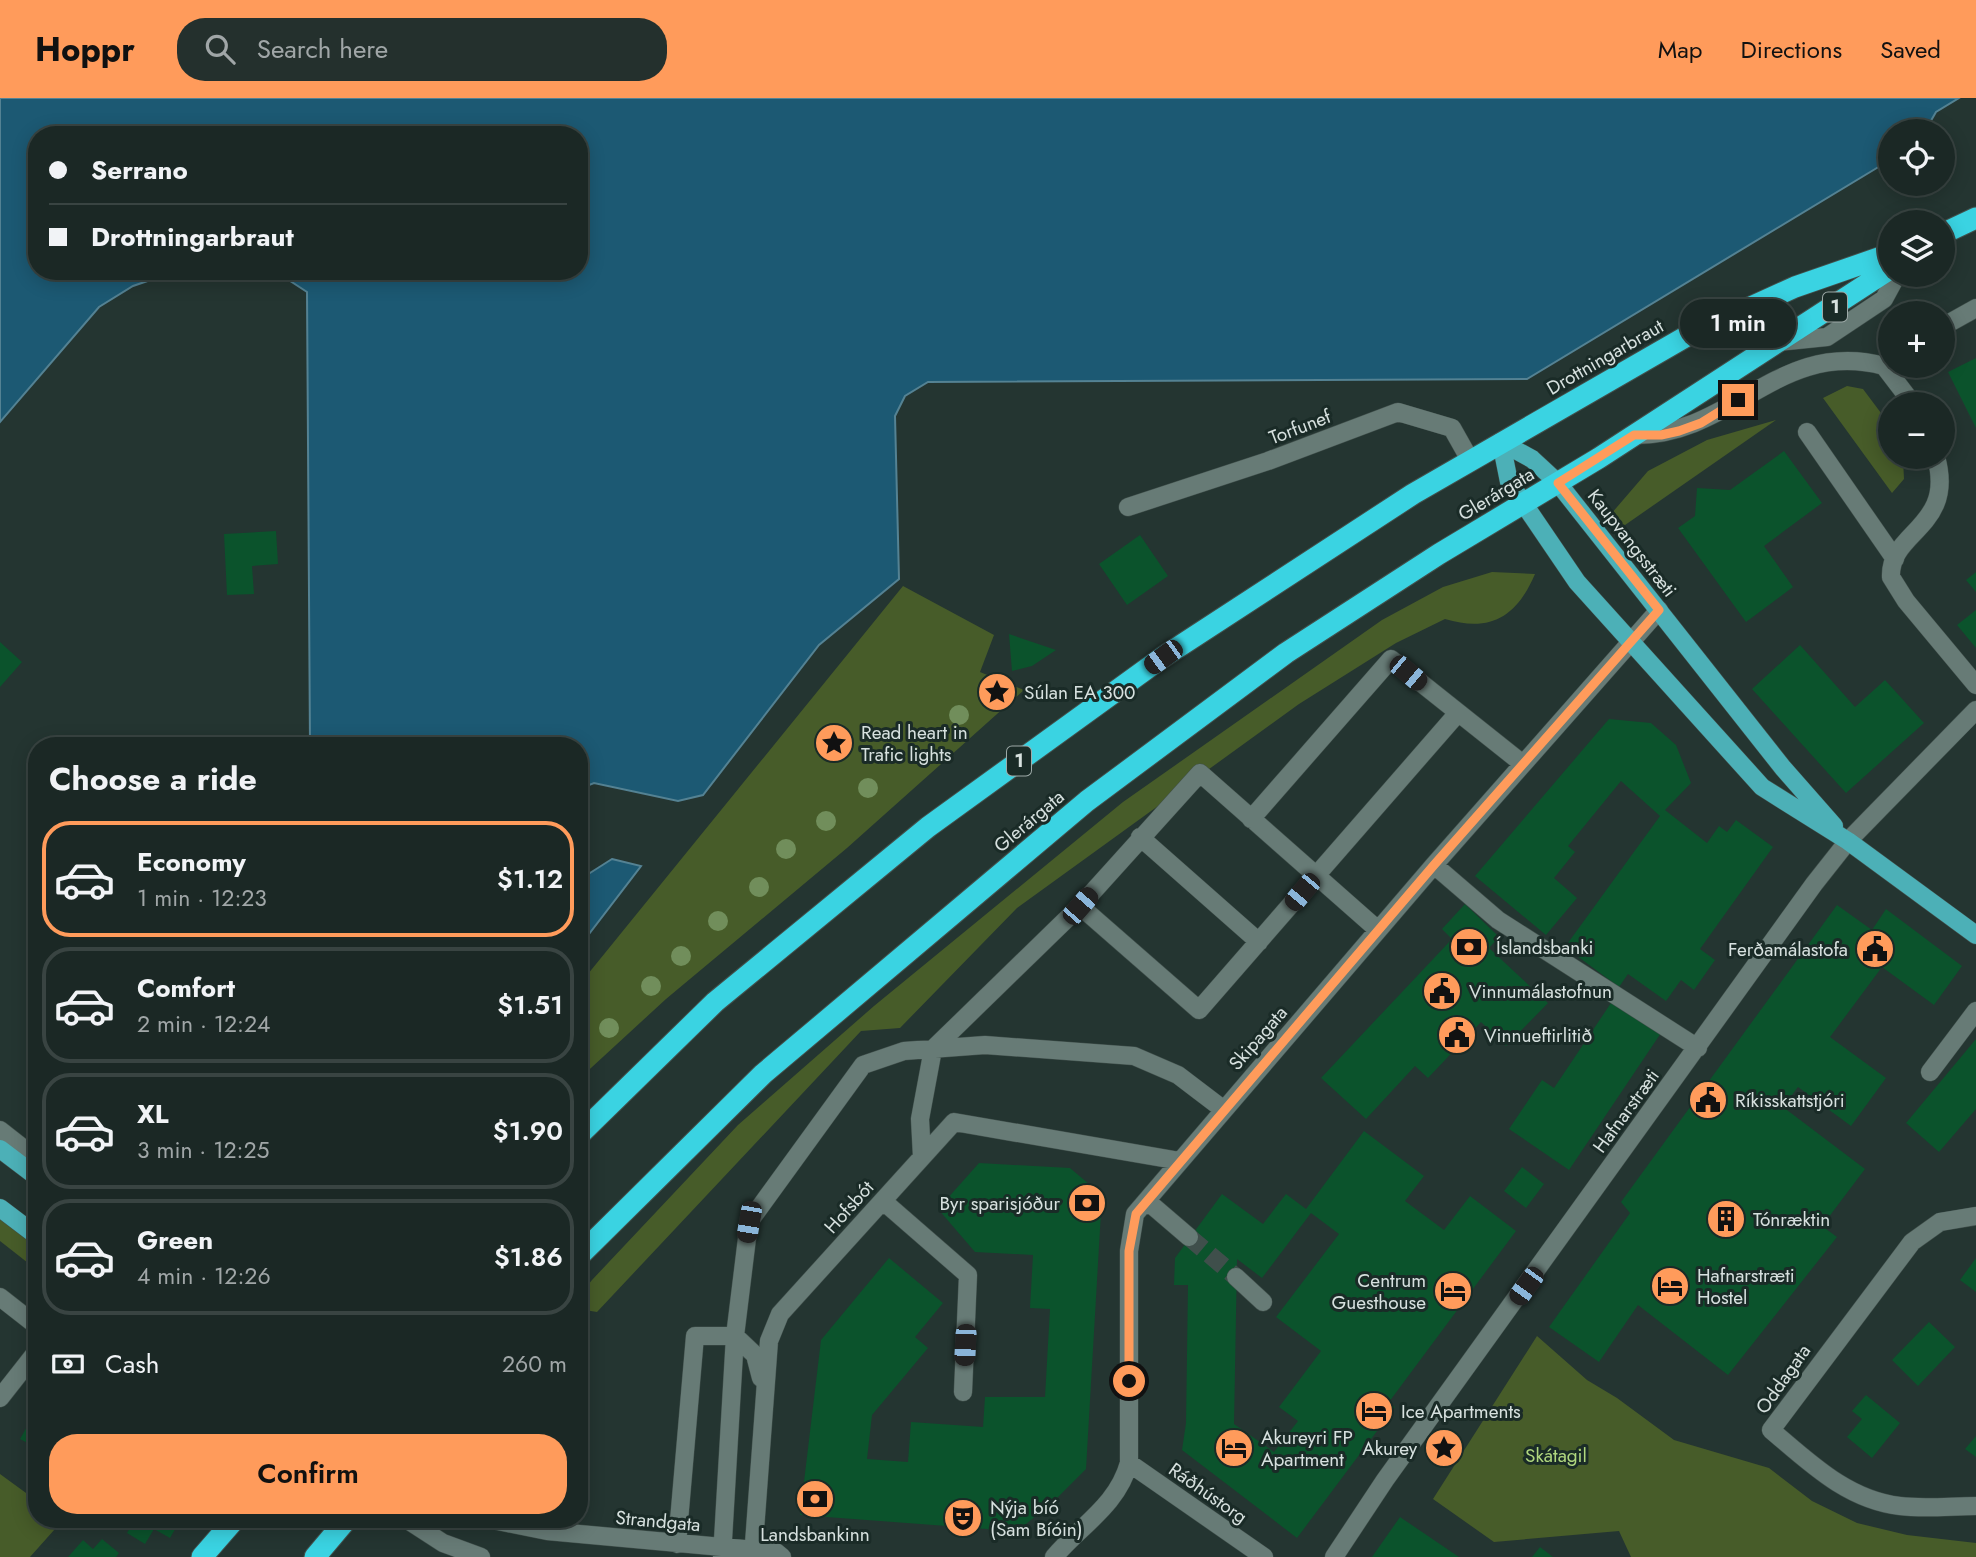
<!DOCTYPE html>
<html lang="en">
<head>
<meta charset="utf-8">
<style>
	:root { --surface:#1b2825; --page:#24302d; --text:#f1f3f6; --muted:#a0a6a7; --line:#394442; --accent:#ff9b5b }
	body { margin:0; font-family:Jost,sans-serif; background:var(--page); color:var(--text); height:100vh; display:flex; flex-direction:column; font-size:26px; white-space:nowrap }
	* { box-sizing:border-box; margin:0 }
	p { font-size:23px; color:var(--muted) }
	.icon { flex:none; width:38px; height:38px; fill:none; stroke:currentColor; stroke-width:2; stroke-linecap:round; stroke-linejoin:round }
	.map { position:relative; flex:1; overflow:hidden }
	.side { position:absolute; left:28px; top:639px; width:560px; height:791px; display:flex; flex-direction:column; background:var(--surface); border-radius:28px; box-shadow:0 4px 18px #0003,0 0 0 2px var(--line) }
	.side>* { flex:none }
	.top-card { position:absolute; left:28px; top:28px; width:560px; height:154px; border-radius:28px; box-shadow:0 4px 18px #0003,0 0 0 2px var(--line); display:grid; align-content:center; height:154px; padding:0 21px; background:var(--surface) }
	.buttons { position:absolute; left:1878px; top:21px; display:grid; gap:14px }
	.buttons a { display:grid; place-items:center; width:77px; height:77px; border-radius:50%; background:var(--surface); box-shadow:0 4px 18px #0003,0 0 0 2px var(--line); font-size:35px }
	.end { position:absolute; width:32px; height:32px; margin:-16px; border:9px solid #ff9b5b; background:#111; box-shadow:0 0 0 4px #111 }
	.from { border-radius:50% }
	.bubble { position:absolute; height:49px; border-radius:24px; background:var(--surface); box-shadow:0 4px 18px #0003,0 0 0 2px var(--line); font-size:23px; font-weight:600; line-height:49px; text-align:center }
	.car { position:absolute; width:21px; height:42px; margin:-21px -10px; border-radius:9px; box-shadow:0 0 5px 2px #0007; background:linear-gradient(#222 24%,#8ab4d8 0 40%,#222 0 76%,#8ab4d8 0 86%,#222 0) }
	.top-card b { display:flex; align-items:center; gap:24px; height:66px; font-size:26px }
	.top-card b+b { border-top:2px solid var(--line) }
	.top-card i { width:18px; height:18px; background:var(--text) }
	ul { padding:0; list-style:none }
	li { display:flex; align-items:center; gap:21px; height:116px; margin:0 14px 10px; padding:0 7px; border:4px solid var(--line); border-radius:28px }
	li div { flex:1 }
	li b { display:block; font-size:26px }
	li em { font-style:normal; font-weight:600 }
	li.current { border-color:var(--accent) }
	li>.icon { width:63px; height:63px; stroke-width:1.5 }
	h2 { padding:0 21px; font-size:32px; line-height:84px }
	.pay { display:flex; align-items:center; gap:18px; height:77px; padding:0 21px; font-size:26px }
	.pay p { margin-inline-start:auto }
	.cta { display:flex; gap:14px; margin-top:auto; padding:14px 21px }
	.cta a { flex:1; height:80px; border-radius:28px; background:var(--accent); color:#111; font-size:28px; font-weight:600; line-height:80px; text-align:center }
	header { display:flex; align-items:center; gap:42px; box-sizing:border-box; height:98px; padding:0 35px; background:var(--accent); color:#111 }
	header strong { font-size:33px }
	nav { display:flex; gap:38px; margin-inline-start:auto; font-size:24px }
	.search { width:490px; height:63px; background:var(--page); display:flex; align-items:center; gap:18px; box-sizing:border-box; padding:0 24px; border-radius:28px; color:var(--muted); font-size:26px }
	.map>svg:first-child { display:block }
	.green { fill:#475c29 }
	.water { fill:#1c5973; stroke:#548293; stroke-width:2; fill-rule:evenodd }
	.building { fill:#0b532c; fill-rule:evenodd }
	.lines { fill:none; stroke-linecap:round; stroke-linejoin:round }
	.minor-tunnel { stroke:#3f4f4b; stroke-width:18; stroke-dasharray:18 9; stroke-linecap:butt }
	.minor-casing { stroke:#41504c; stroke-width:19 }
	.major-casing { stroke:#41504c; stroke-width:19 }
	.highway-casing { stroke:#41504c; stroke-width:23 }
	.minor { stroke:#677b76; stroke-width:18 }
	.major { stroke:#4cb0b7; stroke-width:18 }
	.highway { stroke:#3ad3e2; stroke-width:21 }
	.tree { fill:#718e5b }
	.route { stroke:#ff9b5b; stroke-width:9 }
	.labels { text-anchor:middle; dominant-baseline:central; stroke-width:6; stroke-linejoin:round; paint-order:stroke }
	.shield { fill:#1a2b27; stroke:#9eaaa8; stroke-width:2 }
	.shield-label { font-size:18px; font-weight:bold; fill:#d7e1df }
	.street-label { font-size:19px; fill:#d7e1df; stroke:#1a2b27 }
	.poi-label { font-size:19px; fill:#d7e1df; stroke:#1a2b27; text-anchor:start }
	.park-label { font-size:19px; fill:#b0d77e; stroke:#1a2b27 }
</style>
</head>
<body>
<header>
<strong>Hoppr</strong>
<div class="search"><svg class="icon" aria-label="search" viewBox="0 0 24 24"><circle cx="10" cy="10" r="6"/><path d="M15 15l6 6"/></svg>Search here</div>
<nav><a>Map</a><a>Directions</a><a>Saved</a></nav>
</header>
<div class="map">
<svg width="1976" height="1459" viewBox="0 0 1976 1459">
	<rect width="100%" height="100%" fill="#243531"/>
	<path class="green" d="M 1847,288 L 1863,291 L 1890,327 L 1890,359 L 1903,361 L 1904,381 L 1892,395 L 1823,300 Z
		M 1776,322 L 1615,434 L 1611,416 L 1648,373 L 1707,342 Z
		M 1492,474 L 1535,476 C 1517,518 1491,535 1445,521 L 1396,545 L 1299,606 L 1017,810 L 900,930 L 861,933 L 597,1214 L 579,1211 L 579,1198 L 592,1182 L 738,1027 L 874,908 L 1123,704 L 1382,522 L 1443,489 Z
		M 903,488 L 994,537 L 980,574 L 1024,592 L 847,750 L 666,901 L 579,981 L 579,887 Z
		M 0,1113 L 37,1141 L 37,1172 L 0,1143 Z
		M 1537,1238 L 1587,1282 L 1617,1300 L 1674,1342 L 1769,1370 L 1812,1403 L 1857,1425 L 1907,1437 L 1976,1445 L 1976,1459 L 1631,1459 L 1619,1433 L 1494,1444 L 1433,1401 Z
		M 0,1376 L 37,1403 L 37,1421 L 63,1422 L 30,1459 L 0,1459 Z"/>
	<path class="water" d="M 0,0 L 1959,0 L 1936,14 L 1925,33 L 1890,33 L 1890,62 L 1527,281 L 928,284 L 905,298 L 895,318 L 899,481 L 819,547 L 703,697 L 678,703 L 594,685 L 579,691 L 579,648 L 310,647 L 307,194 L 284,179 L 171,175 L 133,188 L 99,209 L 0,324 ZM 37,37 L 579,37 L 579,173 L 37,173 Z
		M 612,761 L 641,768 L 579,849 L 579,782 Z"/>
	<path class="building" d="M 1976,260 L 1976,330 L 1948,274 Z
		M 1784,353 L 1822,405 L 1764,448 L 1793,489 L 1746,524 L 1678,430 L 1695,418 L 1697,390 L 1730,392 Z
		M 276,433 L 278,466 L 252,468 L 254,496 L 227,497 L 224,436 Z
		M 1140,437 L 1168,478 L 1127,507 L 1099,466 Z
		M 1976,474 L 1976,494 L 1966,482 Z
		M 1976,512 L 1976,550 L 1957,527 Z
		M 1009,536 L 1056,552 L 1032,568 L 1012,573 Z
		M 0,544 L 22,564 L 0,589 Z
		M 1800,547 L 1855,609 L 1885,582 L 1924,625 L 1846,695 L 1752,591 Z
		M 1609,621 L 1651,625 L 1676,647 L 1691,685 L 1665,712 L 1707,745 L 1719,728 L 1727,734 L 1736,722 L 1773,749 L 1700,851 L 1715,862 L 1694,892 L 1681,882 L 1666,903 L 1628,876 L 1619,889 L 1565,849 L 1660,718 L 1621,683 L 1568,748 L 1575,754 L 1554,780 L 1577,800 L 1546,837 L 1475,778 Z
		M 1465,806 L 1499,839 L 1489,850 L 1548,905 L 1506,948 L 1481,924 L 1428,980 L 1415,968 L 1366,1021 L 1321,980 L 1452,841 L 1442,831 Z
		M 1837,807 L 1872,832 L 1886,811 L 1962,868 L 1934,907 L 1882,869 L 1830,939 L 1886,980 L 1851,1028 L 1798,989 L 1783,1009 L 1865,1071 L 1822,1128 L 1837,1139 L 1728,1277 L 1638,1207 L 1599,1264 L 1549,1229 L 1630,1115 L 1621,1104 Z
		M 1613,902 L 1661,935 L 1569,1072 L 1509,1031 L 1542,982 L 1554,990 Z
		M 1976,941 L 1976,1011 L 1939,1054 L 1906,1025 Z
		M 1364,1033 L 1424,1078 L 1405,1103 L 1444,1132 L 1470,1098 L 1516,1133 L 1389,1304 L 1395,1309 L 1297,1440 L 1182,1352 L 1186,1325 L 1188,1187 L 1174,1187 L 1175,1160 L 1222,1096 L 1263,1126 L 1286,1096 L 1306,1111 ZM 1311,1115 L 1339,1136 L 1276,1219 L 1321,1253 L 1279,1309 L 1298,1323 L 1274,1354 L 1234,1326 L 1237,1161 L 1262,1180 Z
		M 979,1065 L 1070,1070 L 1102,1097 L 1086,1371 L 1053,1404 L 1010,1439 L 987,1431 L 800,1417 L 821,1242 L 889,1160 L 943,1205 L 915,1239 L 928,1250 L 872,1317 L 867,1361 L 908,1364 L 911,1324 L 983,1329 L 985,1299 L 1045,1299 L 1050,1211 L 1030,1210 L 1033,1157 L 975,1154 L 938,1111 Z
		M 1522,1069 L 1544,1086 L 1526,1110 L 1504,1093 Z
		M 1976,1160 L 1976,1194 L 1960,1182 Z
		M 1929,1224 L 1955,1249 L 1918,1288 L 1892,1262 Z
		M 1866,1297 L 1900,1325 L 1872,1360 L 1847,1339 L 1862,1321 L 1852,1313 Z
		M 33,1318 L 37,1320 L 37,1350 L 20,1341 Z
		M 1976,1338 L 1976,1359 L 1965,1351 Z
		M 1400,1419 L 1459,1459 L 1372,1459 Z
		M 135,1421 L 181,1421 L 170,1440 L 154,1431 L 145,1446 L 127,1435 Z
		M 102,1441 L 119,1455 L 116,1459 L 68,1459 L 83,1442 L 93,1451 Z
		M 1540,1449 L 1553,1459 L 1532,1459 Z"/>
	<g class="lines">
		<path class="minor-tunnel" d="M 1189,1139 L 1236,1179"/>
		<defs>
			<path id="minor" d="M 1942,229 L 1976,210
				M 1778,244 L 1827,239 L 1884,201 L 1897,177
				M 1884,268 L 1913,306
				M 1807,334 L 1895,461
				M 1634,337 C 1733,338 1779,240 1884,268
				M 1936,359 C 1956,430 1889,433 1891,479 L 1906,503 L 1976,587
				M 1128,409 L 1268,363 L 1398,314 L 1452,330 L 1470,362
				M 1251,721 L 1391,561 L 1523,666
				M 1140,739 L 1259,844
				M 1434,767 L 1498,822 L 1698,950
				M 1080,808 L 1199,912 L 1457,616
				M 1930,974 L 1976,913
				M 0,1032 L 37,1061
				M 922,1059 L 920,1021 L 933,951 L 1080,808 L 1200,675 L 1378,832
				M 883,1103 L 968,1177 L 963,1294
				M 1147,1103 L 1189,1139
				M 1976,1118 L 1940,1124 L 1912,1144 L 1771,1332 C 1809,1364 1847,1402 1900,1408 C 1924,1411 1951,1408 1976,1408
				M 1236,1179 L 1263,1204
				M 0,1199 L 37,1228
				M 0,1300 L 37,1253
				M 1129,1365 L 1264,1459
				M 406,1421 L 443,1445 L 481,1459
				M 488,1421 L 547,1433 L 776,1454 L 782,1459
				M 677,1446 L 695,1238 L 735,1238 L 755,1257 L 761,1280
				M 722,1459 L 735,1238 L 749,1124 L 863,967 L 904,953 L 985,947 L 1134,958 L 1178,977 L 1224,1012
				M 753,1459 L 769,1243 L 780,1216 L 954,1024 L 1180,1063
				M 1054,1459 C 1081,1427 1117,1408 1129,1365 L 1129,1153 L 1135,1116 L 1434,767 L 1659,512
				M 1334,1459 L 1385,1382 L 1814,786 L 1848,743 L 1976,612"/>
			<path id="major" d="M 1501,344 L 1509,384 L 1577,484 L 1762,689 L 1848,743 L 1976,837
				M 1501,344 L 1532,361 L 1558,385 L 1783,670 L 1834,728
				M 0,1051 L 37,1079
				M 0,1110 L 37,1138"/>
			<path id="highway" d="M 1942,136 L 1976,120
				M 579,1037 L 715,904 L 928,729 L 1163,559 L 1413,396 L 1687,238 L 1795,189 L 1890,156
				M 579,1158 L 763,976 L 1087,703 L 1286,555 L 1439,456 L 1599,360 L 1890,171
				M 202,1459 L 235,1421
				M 315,1459 L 347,1421"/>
		</defs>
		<use href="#minor" class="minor-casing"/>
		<use href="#major" class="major-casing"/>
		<use href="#highway" class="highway-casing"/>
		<use href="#minor" class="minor"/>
		<use href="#major" class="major"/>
		<use href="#highway" class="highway"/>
	</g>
	<g class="tree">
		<circle cx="959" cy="617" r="10"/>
		<circle cx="868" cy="690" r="10"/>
		<circle cx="826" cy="723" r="10"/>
		<circle cx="786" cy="751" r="10"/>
		<circle cx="759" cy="789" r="10"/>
		<circle cx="718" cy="823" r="10"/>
		<circle cx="681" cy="858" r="10"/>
		<circle cx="651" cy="888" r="10"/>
		<circle cx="609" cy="930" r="10"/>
	</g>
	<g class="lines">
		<path class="route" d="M 1129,1283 L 1129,1153 L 1136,1116 L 1434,767 L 1659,512 L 1558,385 L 1634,337 L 1661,337 L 1679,333 L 1701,325 L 1738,302"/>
	</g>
	<defs>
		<symbol id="sight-disc" viewBox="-11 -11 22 22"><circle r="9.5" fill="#ff9b5b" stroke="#1a2b27"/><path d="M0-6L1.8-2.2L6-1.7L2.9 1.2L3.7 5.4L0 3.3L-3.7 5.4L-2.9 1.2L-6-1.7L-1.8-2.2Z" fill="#111"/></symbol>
		<symbol id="bank-disc" viewBox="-11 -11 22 22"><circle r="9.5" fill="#ff9b5b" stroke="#1a2b27"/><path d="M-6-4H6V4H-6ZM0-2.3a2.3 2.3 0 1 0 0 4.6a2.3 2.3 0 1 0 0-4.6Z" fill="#111"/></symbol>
		<symbol id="civic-disc" viewBox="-11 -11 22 22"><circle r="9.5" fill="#ff9b5b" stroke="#1a2b27"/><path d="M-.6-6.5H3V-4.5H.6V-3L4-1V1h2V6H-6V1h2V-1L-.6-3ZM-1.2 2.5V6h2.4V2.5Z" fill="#111"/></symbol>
		<symbol id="building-disc" viewBox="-11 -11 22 22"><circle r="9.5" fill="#ff9b5b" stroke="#1a2b27"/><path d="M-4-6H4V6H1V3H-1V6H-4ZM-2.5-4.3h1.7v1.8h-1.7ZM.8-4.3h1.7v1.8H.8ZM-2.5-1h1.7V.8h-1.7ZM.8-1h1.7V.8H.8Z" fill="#111"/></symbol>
		<symbol id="hotel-disc" viewBox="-11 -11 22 22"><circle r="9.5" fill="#ff9b5b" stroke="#1a2b27"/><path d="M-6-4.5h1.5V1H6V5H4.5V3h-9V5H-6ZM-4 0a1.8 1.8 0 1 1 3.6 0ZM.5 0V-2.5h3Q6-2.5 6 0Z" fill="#111"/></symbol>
		<symbol id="theatre-disc" viewBox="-11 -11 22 22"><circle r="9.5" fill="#ff9b5b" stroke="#1a2b27"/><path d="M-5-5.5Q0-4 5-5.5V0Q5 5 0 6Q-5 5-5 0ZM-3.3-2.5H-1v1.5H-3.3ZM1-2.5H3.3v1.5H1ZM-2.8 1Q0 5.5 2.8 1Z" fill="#111"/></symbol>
	</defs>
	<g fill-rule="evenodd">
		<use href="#sight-disc" x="975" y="572" width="44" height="44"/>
		<use href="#sight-disc" x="812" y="623" width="44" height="44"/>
		<use href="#bank-disc" x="1447" y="827" width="44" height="44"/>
		<use href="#civic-disc" x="1853" y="829" width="44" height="44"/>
		<use href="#civic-disc" x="1420" y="871" width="44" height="44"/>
		<use href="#civic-disc" x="1435" y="915" width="44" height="44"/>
		<use href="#civic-disc" x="1686" y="980" width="44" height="44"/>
		<use href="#bank-disc" x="1065" y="1083" width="44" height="44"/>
		<use href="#building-disc" x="1704" y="1099" width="44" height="44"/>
		<use href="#hotel-disc" x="1648" y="1166" width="44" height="44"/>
		<use href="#hotel-disc" x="1431" y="1171" width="44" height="44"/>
		<use href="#hotel-disc" x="1352" y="1291" width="44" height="44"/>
		<use href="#hotel-disc" x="1212" y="1328" width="44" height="44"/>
		<use href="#sight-disc" x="1422" y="1328" width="44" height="44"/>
		<use href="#bank-disc" x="793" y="1379" width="44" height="44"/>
		<use href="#theatre-disc" x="941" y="1398" width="44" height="44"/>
	</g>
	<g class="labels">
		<g class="shield">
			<rect x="1823" y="194.5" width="24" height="29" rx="5"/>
			<rect x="1007" y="648.5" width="24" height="29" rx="5"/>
		</g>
		<g class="shield-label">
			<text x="1835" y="209">1</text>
			<text x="1019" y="663">1</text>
		</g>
		<g class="street-label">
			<text transform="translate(1605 259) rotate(-30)">Drottningarbraut</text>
			<text transform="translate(1300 329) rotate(-21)">Torfunef</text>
			<text transform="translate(1496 396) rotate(-31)">Glerárgata</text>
			<text transform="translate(1632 445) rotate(52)">Kaupvangsstræti</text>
			<text transform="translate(1029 723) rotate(-40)">Glerárgata</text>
			<text transform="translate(1258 940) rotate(-49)">Skipagata</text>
			<text transform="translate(1626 1013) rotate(-54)">Hafnarstræti</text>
			<text transform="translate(849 1109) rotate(-48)">Hofsbót</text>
			<text transform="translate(1783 1281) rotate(-55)">Oddagata</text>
			<text transform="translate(1208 1395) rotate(35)">Ráðhústorg</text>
			<text transform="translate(658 1423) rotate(5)">Strandgata</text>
		</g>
		<g class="poi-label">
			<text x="1024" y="594">Súlan EA 300</text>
			<text x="861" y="634">Read heart in<tspan x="861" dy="22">Trafic lights</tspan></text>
			<text x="1496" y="849">Íslandsbanki</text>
			<text x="1848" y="851" text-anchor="end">Ferðamálastofa</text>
			<text x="1469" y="893">Vinnumálastofnun</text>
			<text x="1484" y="937">Vinnueftirlitið</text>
			<text x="1735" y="1002">Ríkisskattstjóri</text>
			<text x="1060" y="1105" text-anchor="end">Byr sparisjóður</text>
			<text x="1753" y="1121">Tónræktin</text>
			<text x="1697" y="1177">Hafnarstræti<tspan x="1697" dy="22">Hostel</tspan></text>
			<text x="1426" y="1182" text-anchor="end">Centrum<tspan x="1426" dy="22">Guesthouse</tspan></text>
			<text x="1401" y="1313">Ice Apartments</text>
			<text x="1261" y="1339">Akureyri FP<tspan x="1261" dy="22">Apartment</tspan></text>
			<text x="1417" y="1350" text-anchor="end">Akurey</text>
			<text x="990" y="1409">Nýja bíó<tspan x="990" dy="22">(Sam Bíóin)</tspan></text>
			<text x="815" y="1436" text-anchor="middle">Landsbankinn</text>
		</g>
		<g class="park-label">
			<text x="1556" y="1357">Skátagil</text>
		</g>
	</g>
</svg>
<div class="buttons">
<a><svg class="icon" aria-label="locate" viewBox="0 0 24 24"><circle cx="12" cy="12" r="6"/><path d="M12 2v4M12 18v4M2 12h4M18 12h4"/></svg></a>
<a><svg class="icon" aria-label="layers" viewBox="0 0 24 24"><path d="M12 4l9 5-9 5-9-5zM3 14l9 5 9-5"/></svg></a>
<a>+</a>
<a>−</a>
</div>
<i class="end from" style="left:1129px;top:1283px"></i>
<i class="end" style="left:1738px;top:302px"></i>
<div class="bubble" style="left:1680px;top:201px;width:116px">1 min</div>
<i class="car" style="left:1163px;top:559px;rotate:234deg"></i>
<i class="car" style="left:1408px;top:575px;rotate:130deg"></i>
<i class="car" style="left:1302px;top:794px;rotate:220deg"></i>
<i class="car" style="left:1080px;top:808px;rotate:41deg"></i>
<i class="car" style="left:749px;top:1124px;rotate:190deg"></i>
<i class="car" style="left:1526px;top:1188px;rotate:216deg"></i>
<i class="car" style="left:965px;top:1247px;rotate:183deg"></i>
<div class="top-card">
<b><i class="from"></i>Serrano</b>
<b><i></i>Drottningarbraut</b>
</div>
<section class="side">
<h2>Choose a ride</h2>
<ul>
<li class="current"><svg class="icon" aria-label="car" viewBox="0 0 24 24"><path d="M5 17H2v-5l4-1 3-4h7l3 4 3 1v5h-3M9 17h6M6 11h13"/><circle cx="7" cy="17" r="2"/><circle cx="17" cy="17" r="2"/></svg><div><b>Economy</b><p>1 min · 12:23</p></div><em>$1.12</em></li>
<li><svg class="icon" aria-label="car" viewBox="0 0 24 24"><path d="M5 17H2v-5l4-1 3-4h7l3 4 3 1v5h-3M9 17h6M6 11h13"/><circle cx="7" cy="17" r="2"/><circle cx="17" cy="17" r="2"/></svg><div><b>Comfort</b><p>2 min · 12:24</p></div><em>$1.51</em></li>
<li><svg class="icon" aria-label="car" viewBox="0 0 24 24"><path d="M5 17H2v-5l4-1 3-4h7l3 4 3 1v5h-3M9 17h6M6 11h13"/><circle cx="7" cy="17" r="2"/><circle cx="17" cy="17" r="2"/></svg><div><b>XL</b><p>3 min · 12:25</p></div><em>$1.90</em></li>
<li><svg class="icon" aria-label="car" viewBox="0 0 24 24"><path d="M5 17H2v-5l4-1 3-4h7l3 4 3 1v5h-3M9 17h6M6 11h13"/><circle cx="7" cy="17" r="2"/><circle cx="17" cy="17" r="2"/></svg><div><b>Green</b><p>4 min · 12:26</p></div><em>$1.86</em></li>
</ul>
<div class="pay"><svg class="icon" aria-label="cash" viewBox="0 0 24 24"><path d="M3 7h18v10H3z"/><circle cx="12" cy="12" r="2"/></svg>Cash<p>260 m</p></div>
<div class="cta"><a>Confirm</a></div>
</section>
</div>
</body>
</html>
